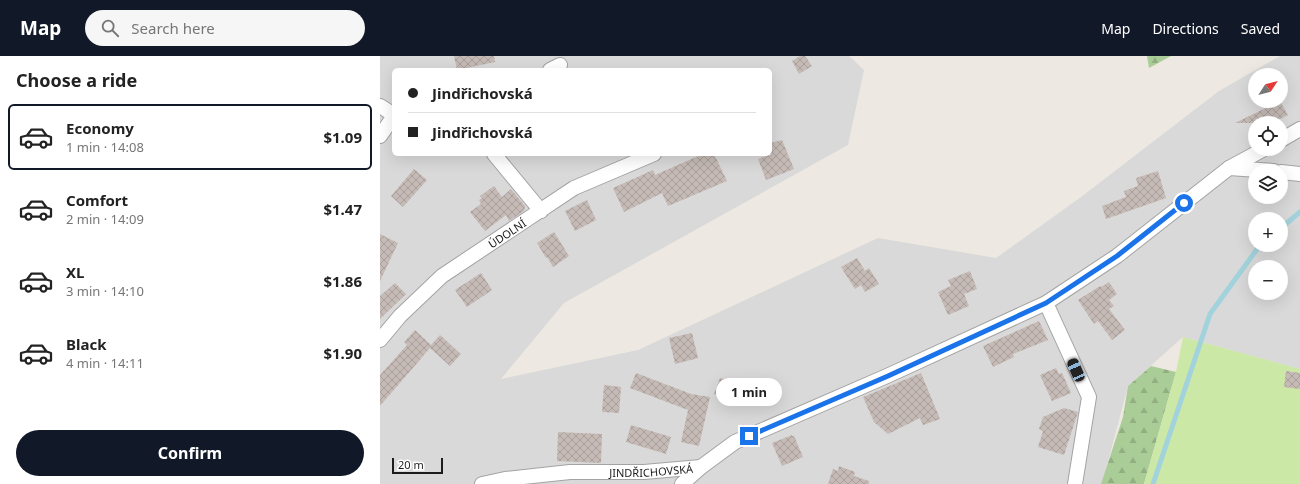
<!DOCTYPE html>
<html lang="en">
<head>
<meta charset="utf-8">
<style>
	:root { --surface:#fff; --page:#f6f6f6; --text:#222; --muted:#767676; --line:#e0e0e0; --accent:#111827 }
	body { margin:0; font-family:"Noto Sans",sans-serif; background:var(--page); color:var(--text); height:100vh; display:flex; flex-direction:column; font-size:15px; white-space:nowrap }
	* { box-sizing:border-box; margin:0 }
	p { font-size:13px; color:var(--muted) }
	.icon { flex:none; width:22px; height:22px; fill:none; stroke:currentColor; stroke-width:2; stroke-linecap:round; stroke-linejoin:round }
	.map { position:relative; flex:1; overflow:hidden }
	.drawer { display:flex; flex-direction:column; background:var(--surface); width:380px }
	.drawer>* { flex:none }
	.hud { position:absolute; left:12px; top:12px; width:380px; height:88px; border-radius:6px; box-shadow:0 4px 16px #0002; display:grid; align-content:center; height:88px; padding:0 16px; background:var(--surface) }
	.needle { width:26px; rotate:54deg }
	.controls { position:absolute; left:868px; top:12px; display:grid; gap:8px }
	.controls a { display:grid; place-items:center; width:40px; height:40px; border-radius:50%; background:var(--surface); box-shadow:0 4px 16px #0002; font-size:20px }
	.scale { position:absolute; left:12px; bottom:10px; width:51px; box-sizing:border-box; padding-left:4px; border:2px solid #1c1c1c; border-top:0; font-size:11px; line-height:14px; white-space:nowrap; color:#1c1c1c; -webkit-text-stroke:3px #fff; paint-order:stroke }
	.end { position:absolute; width:18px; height:18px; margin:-9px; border:5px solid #1a73e8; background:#fff; box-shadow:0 0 0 2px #fff }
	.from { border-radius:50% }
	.bubble { position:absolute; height:28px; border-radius:14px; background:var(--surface); box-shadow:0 4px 16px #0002; font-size:13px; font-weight:700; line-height:28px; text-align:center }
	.car { position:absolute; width:12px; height:24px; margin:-12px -6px; border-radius:5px; box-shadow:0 0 3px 1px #0007; background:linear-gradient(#222 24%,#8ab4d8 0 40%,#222 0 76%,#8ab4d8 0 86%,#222 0) }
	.hud b { display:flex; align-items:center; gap:14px; height:38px; font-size:15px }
	.hud b+b { border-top:1px solid var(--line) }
	.hud i { width:10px; height:10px; background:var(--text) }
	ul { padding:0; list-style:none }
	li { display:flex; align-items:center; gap:12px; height:66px; margin:0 8px 6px; padding:0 8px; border:2px solid transparent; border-radius:6px }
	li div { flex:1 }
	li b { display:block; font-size:15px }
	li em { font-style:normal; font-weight:700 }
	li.active { border-color:var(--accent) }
	li>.icon { width:36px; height:36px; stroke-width:1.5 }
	h2 { padding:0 16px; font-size:18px; line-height:48px }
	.action { display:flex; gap:8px; margin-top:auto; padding:8px 16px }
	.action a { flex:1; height:46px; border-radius:24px; background:var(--accent); color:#fff; font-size:16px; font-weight:700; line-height:46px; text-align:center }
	header { display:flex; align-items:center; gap:24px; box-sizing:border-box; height:56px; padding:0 20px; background:var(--accent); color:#fff }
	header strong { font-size:19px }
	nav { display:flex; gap:22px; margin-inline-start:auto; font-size:14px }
	.search { width:280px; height:36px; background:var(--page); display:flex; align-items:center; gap:10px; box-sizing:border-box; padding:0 14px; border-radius:22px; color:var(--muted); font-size:15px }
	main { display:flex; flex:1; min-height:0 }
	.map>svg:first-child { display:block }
	.residential { fill:#dad9d9; fill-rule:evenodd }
	.forest { fill:url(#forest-firs) }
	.garden { fill:#cce8a7 }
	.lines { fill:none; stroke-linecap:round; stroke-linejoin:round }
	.stream { stroke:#a2d2db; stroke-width:5 }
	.building { fill:url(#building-cross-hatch) }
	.street-casing { stroke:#a3a3a3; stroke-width:16 }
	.street { stroke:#fff; stroke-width:14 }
	.route { stroke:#1a73e8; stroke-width:5 }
	.labels { text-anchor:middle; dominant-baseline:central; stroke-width:3; stroke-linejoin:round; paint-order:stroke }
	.street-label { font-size:11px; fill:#1c1c1c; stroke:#fff }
</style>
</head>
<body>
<header>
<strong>Map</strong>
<div class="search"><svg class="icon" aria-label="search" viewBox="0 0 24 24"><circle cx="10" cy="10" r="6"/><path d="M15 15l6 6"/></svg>Search here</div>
<nav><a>Map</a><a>Directions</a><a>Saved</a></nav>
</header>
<main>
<section class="drawer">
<h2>Choose a ride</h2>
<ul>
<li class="active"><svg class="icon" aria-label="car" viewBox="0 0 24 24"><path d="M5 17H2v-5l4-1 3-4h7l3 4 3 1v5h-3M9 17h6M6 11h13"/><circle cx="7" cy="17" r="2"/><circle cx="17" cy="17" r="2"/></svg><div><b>Economy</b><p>1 min · 14:08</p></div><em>$1.09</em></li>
<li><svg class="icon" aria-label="car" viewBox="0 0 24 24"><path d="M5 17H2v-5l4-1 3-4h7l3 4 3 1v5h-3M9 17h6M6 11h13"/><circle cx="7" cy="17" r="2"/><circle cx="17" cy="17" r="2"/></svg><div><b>Comfort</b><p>2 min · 14:09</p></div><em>$1.47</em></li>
<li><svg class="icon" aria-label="car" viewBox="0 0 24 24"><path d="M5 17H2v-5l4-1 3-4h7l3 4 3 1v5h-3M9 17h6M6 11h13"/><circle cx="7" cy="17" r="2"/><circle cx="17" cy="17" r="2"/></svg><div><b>XL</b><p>3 min · 14:10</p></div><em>$1.86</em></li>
<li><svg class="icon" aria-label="car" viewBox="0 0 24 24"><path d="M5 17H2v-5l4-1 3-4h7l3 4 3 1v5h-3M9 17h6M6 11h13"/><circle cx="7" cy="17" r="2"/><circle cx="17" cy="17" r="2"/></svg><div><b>Black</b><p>4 min · 14:11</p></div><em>$1.90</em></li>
</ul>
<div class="action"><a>Confirm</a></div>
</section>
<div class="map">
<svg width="920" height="428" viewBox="0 0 920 428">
	<defs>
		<pattern id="forest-firs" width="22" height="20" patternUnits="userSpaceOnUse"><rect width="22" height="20" fill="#aacc96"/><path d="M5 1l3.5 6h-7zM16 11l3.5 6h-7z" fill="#92af81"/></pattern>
		<pattern id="building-cross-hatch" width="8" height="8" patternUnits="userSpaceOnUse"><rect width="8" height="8" fill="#c5bab5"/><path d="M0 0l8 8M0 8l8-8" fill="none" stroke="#a99f9b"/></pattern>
	</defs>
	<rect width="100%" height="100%" fill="#ede8e1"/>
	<path class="residential" d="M 0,0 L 469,0 L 484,14 L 468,89 L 184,247 L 121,323 L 258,294 L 498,182 L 616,202 L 701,141 L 839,35 L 900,0 L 920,0 L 920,313 L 803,281 L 748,330 L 722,428 L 0,428 ZM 14,14 L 390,14 L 390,98 L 14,98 ZM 875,19 L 901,19 L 901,45 L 875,45 ZM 875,67 L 901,67 L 901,93 L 875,93 ZM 875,115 L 901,115 L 901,141 L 875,141 ZM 875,163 L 901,163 L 901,189 L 875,189 ZM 875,211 L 901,211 L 901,237 L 875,237 Z"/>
	<path class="forest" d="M 767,0 L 791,0 L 769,12 Z
		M 771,310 L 796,316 L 764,428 L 721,428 L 743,361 L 748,330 Z"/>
	<path class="garden" d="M 803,281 L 920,313 L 920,428 L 764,428 L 796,316 Z"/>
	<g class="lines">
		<path class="stream" d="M 901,172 L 920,156
			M 773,428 L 830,258 L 880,189"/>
	</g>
	<path class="building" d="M 74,0 L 114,0 L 115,6 L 77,14 Z
		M 420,0 L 425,0 L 432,10 L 419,18 L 412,5 Z
		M 900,45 L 908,59 L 893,67 L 855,67 Z
		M 402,84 L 414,113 L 386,124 L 378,103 L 390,98 L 390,87 Z
		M 323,98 L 334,98 L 347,125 L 288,150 L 282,137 L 244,156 L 233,132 L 273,114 L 275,119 Z
		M 34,113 L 47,124 L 23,151 L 11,140 Z
		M 778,115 L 786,142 L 726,163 L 722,150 L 746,141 L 744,135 L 758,130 L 756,122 Z
		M 114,130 L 122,141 L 131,133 L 145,150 L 144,155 L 129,165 L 126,159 L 105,175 L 90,156 L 101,148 L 99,144 L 102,142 L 100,140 Z
		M 207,144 L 216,164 L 195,175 L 185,155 Z
		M 174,176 L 189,200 L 173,211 L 167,201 L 166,202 L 157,187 Z
		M 0,178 L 18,187 L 0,225 Z
		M 477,202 L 485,215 L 489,212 L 499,228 L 485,236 L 481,229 L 475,233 L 461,211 Z
		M 590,215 L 597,233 L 584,238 L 589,250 L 568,259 L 558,236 L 571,230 L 568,224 Z
		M 101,217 L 112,234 L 87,251 L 75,234 Z
		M 729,226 L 737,238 L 729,244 L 734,250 L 729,253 L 745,274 L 732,284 L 718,265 L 714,268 L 698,244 L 720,230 L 721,231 Z
		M 15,227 L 26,238 L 0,263 L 0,240 Z
		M 659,265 L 668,284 L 633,298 L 634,301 L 613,311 L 603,290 Z
		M 35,274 L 51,289 L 60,279 L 81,298 L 70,310 L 50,292 L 0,350 L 0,319 L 27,289 L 24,286 Z
		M 312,277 L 318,302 L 295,308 L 289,282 Z
		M 676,312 L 679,318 L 682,317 L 691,337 L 672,345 L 660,319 Z
		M 906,315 L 920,317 L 920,333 L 904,331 Z
		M 256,317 L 311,338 L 330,341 L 319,390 L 301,386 L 308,354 L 250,332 Z
		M 541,317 L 560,363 L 543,369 L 540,362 L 508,378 L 494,366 L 483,341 Z
		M 340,322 L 368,332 L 363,348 L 334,338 Z
		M 224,329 L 241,331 L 239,357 L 222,356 Z
		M 684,352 L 698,356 L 684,399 L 658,391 L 663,375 L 659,373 L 663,361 Z
		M 251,369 L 291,381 L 286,398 L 246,386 Z
		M 178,376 L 222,378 L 221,407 L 177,405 Z
		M 412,379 L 412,380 L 414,380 L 423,401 L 402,410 L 392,387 Z
		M 459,410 L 475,416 L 474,420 L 489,425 L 489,428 L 448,428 L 453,413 L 458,415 Z"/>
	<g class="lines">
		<defs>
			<g id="street">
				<path d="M 170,14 L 180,9"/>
				<path d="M 0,50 L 14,59"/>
				<path d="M 0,80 L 14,60"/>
				<path d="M 901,84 L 920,73"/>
				<path d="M 114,98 L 161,155"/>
				<path d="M 849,112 L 894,115"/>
				<path d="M 901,116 L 920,118"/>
				<path d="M 666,247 L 709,341 L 695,428"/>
				<path id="s1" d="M 0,284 L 20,260 L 62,220 L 194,132 L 274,98"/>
				<path id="s2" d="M 102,428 L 125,423 L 190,416 L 264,416 L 321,411"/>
				<path d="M 302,428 L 321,411 L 355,386 L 507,320 L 666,247 L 737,200 L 849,112 L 884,93"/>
			</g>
		</defs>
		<use href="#street" class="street-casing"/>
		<use href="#street" class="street"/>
	</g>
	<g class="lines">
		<path class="route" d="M 369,380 L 508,320 L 666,247 L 737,200 L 804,147"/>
	</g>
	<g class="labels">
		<g class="street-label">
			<text stroke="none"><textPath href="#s1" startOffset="167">ÚDOLNÍ</textPath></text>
			<text stroke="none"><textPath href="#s2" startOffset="170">JINDŘICHOVSKÁ</textPath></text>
		</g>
	</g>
</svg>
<div class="controls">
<a><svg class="needle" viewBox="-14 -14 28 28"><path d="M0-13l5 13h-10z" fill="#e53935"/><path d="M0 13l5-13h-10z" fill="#767676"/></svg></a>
<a><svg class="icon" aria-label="locate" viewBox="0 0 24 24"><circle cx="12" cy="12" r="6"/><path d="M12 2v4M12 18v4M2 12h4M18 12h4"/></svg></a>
<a><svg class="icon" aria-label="layers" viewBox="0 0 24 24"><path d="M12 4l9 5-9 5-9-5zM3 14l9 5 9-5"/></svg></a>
<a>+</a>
<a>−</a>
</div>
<div class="scale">20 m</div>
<i class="end from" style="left:804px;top:147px"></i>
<i class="end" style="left:369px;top:380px"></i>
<div class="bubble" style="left:336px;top:322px;width:66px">1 min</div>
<i class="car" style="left:696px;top:314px;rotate:336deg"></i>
<div class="hud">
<b><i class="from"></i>Jindřichovská</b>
<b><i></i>Jindřichovská</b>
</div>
</div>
</main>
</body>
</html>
